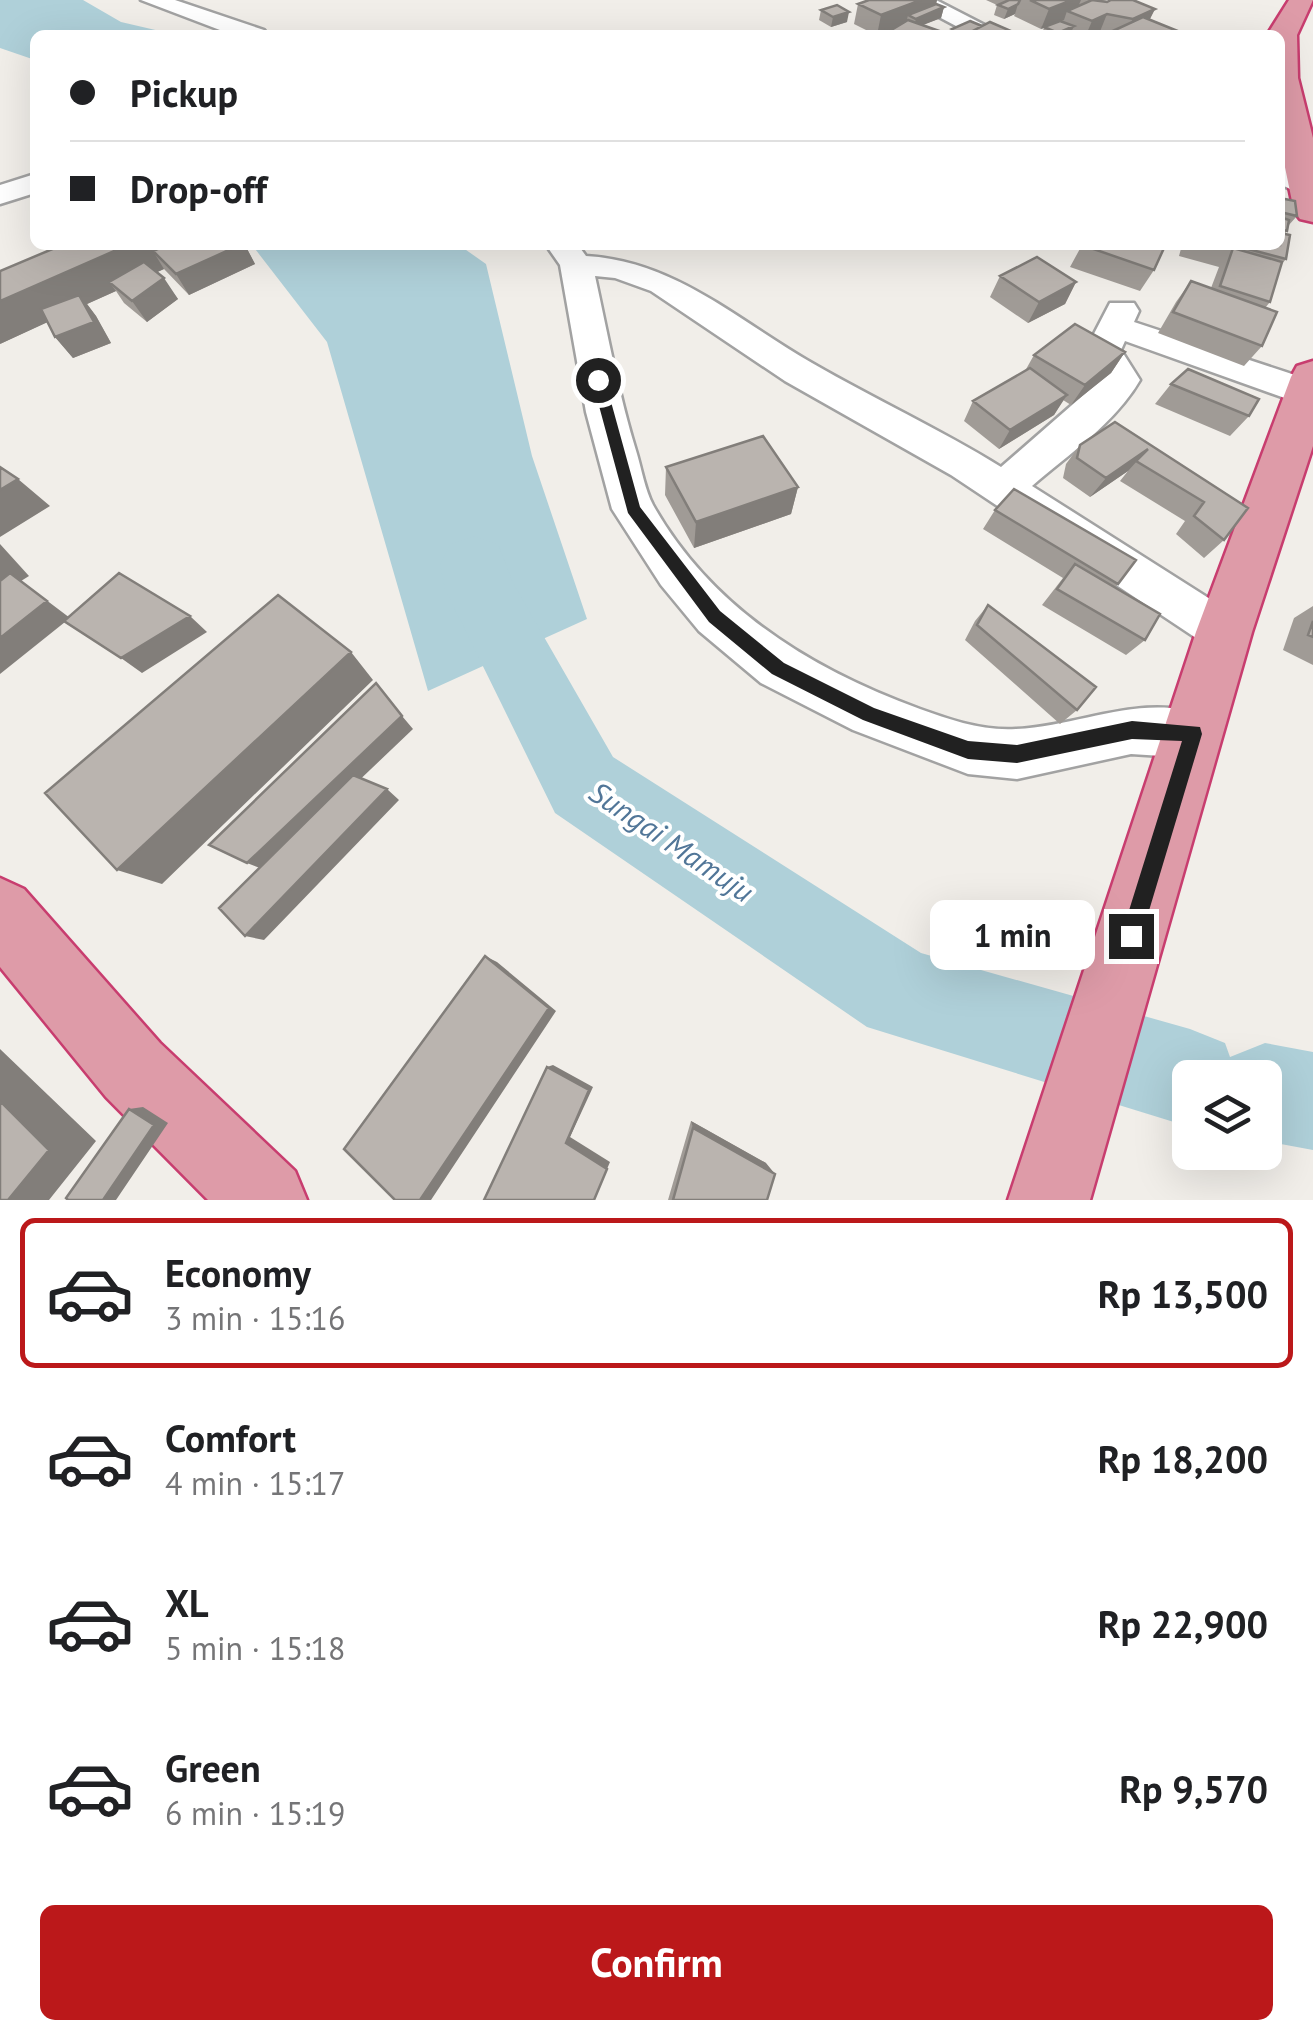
<!DOCTYPE html>
<html lang="en">
<head>
<meta charset="utf-8">
<style>
	:root { --surface:#fff; --page:#f2f2f2; --text:#202124; --muted:#757577; --line:#e0e0e0; --accent:#bb181a }
	body { margin:0; font-family:"PT Sans",sans-serif; background:var(--page); color:var(--text); height:100vh; display:flex; flex-direction:column; font-size:38px; white-space:nowrap }
	* { box-sizing:border-box; margin:0 }
	p { font-size:32px; color:var(--muted) }
	.icon { flex:none; width:55px; height:55px; fill:none; stroke:currentColor; stroke-width:2; stroke-linecap:round; stroke-linejoin:round }
	.map { position:relative; height:1200px; overflow:hidden }
	.sheet { display:flex; flex-direction:column; background:var(--surface); flex:1 }
	.sheet>* { flex:none }
	.top-card { position:absolute; left:30px; top:30px; width:1255px; height:220px; border-radius:15px; box-shadow:0 10px 40px #0002; display:grid; align-content:center; height:220px; padding:0 40px; background:var(--surface) }
	.controls { position:absolute; left:1172px; top:1060px; display:grid; gap:20px }
	.controls a { display:grid; place-items:center; width:110px; height:110px; border-radius:15px; background:var(--surface); box-shadow:0 10px 40px #0002; font-size:50px }
	.end { position:absolute; width:45px; height:45px; margin:-22px; border:12px solid #212121; background:#fff; box-shadow:0 0 0 5px #fff }
	.from { border-radius:50% }
	.bubble { position:absolute; height:70px; border-radius:15px; background:var(--surface); box-shadow:0 10px 40px #0002; font-size:32px; font-weight:700; line-height:70px; text-align:center }
	.top-card b { display:flex; align-items:center; gap:35px; height:95px; font-size:38px }
	.top-card b+b { border-top:2px solid var(--line) }
	.top-card i { width:25px; height:25px; background:var(--text) }
	ul { padding:18px 0 0; list-style:none }
	li { display:flex; align-items:center; gap:30px; height:150px; margin:0 20px 15px; padding:0 20px; border:5px solid transparent; border-radius:15px }
	li div { flex:1 }
	li b { display:block; font-size:38px }
	li em { font-style:normal; font-weight:700 }
	li.active { border-color:var(--accent) }
	li>.icon { width:90px; height:90px; stroke-width:1.5 }
	.primary-button { display:flex; gap:20px; margin-top:auto; padding:20px 40px }
	.primary-button a { flex:1; height:115px; border-radius:15px; background:var(--accent); color:#fff; font-size:40px; font-weight:700; line-height:115px; text-align:center }
	.map>svg:first-child { display:block }
	.water { fill:#afd0d9 }
	.lines { fill:none; stroke-linecap:round; stroke-linejoin:round }
	.river { fill:#afd0d9; fill-rule:evenodd }
	.minor-casing { stroke:#a2a2a2; stroke-width:5 }
	.highway-casing { stroke:#c83d6f; stroke-width:5 }
	.minor { fill:#fff; fill-rule:evenodd }
	.highway { fill:#de9ba8; fill-rule:evenodd }
	.wall { fill:#a09b96 }
	.shaded-wall { fill:#827e7a }
	.building { fill:#bab4af; stroke:#827e7a; stroke-width:2.5 }
	.route { fill:#212121 }
	.labels { text-anchor:middle; dominant-baseline:central; stroke-width:8; stroke-linejoin:round; paint-order:stroke }
	.water-label { font-size:30px; font-style:italic; fill:#517698; stroke:#fff }
</style>
</head>
<body>
<div class="map">
<svg width="1313" height="1200" viewBox="0 0 1313 1200">
	<rect width="100%" height="100%" fill="#f1eee9"/>
	<path class="water" d="M 0,0 L 83,0 L 121,22 L 177,35 L 35,35 L 35,60 L 0,48 Z
		M 252,245 L 459,245 L 486,264 L 532,456 L 587,619 L 428,691 L 327,342 Z"/>
	<g class="lines">
		<path class="river" d="M 474,536 L 498,544 L 513,583 L 613,757 L 921,953 L 1190,1029 L 1225,1043 L 1230,1057 L 1265,1043 L 1313,1052 L 1313,1150 L 1265,1141 L 1265,1078 L 1190,1078 L 1190,1127 L 867,1027 L 555,813 L 445,589 L 440,564 L 450,544 Z"/>
		<defs>
			<path id="minor" d="M 141,0 L 175,0 L 264,30 L 268,35 L 233,35 Z
				M 907,0 L 936,0 L 1004,35 L 973,35 Z
				M 1280,163 L 1313,178 L 1313,195 L 1298,193 L 1280,184 Z
				M 35,174 L 35,193 L 0,204 L 0,185 Z
				M 546,245 L 578,245 L 586,256 C 675,261 737,320 812,363 C 874,399 940,429 1001,467 L 1103,378 L 1084,353 L 1110,303 L 1134,303 L 1139,311 L 1134,322 L 1313,381 L 1313,404 L 1307,406 L 1125,341 L 1121,350 L 1140,380 C 1115,423 1069,454 1032,486 L 1240,618 L 1247,632 L 1240,646 L 1224,652 L 1208,646 L 951,475 L 785,381 L 651,291 L 615,278 L 595,276 C 608,336 619,396 637,454 C 642,471 645,490 653,505 C 711,608 812,670 920,709 C 951,720 982,731 1016,729 C 1083,726 1143,691 1211,717 L 1218,734 L 1211,751 L 1193,758 L 1131,754 L 1017,779 L 968,774 L 853,730 L 761,683 L 699,631 L 661,585 L 612,509 L 586,412 L 560,265 Z"/>
			<path id="highway" d="M 1289,0 L 1313,0 L 1297,35 L 1298,78 L 1313,138 L 1313,222 L 1300,219 L 1294,211 L 1280,143 L 1280,35 L 1267,35 Z
				M 1313,361 L 1313,446 L 1252,632 L 1090,1200 L 1008,1200 L 1196,632 L 1291,377 L 1297,366 Z
				M 0,878 L 24,889 L 160,1043 L 295,1171 L 307,1200 L 208,1200 L 106,1097 L 0,967 Z"/>
		</defs>
		<use href="#minor" class="minor-casing"/>
		<use href="#highway" class="highway-casing"/>
		<use href="#minor" class="minor"/>
		<use href="#highway" class="highway"/>
	</g>
	<path class="wall" d="M 869,0 L 937,0 L 936,4 L 944,7 L 941,18 L 922,25 L 942,32 L 941,35 L 871,35 L 874,34 L 854,24 L 858,4 Z
		M 986,0 L 1103,0 L 1155,9 L 1149,20 L 1103,35 L 1041,35 L 1044,28 L 1041,29 L 1014,16 L 1015,14 L 1004,19 L 994,15 L 997,5 Z
		M 821,10 L 847,22 L 831,27 L 819,20 Z
		M 982,26 L 1018,34 L 950,35 L 952,29 Z
		M 1280,198 L 1297,216 L 1288,226 L 1285,234 L 1286,259 L 1280,266 L 1270,302 L 1265,308 L 1262,346 L 1244,366 L 1158,333 L 1176,302 L 1191,281 L 1211,288 L 1219,267 L 1179,256 L 1182,245 L 1280,245 Z
		M 62,245 L 245,245 L 255,264 L 189,295 L 164,269 L 157,272 L 178,299 L 147,322 L 124,303 L 116,291 L 87,304 L 96,316 L 111,343 L 73,358 L 55,337 L 47,322 L 0,344 Z
		M 1082,245 L 1154,270 L 1140,291 L 1070,267 Z
		M 1000,276 L 1076,282 L 1065,304 L 1028,323 L 990,297 Z
		M 1125,352 L 1111,373 L 1071,405 L 1063,400 L 1054,415 L 999,449 L 964,421 L 973,401 L 1025,371 L 1034,355 Z
		M 1171,384 L 1249,416 L 1230,436 L 1155,404 Z
		M 1115,422 L 1248,508 L 1224,540 L 1204,558 L 1176,534 L 1185,521 L 1120,481 L 1128,471 L 1090,497 L 1063,478 L 1066,464 L 1080,445 Z
		M 666,467 L 798,487 L 791,514 L 694,548 L 665,495 Z
		M 995,510 L 1118,584 L 1115,588 L 1145,640 L 1126,655 L 1042,605 L 1063,578 L 983,529 Z
		M 988,605 L 1077,710 L 1060,724 L 965,640 L 975,621 Z
		M 1313,606 L 1313,665 L 1283,650 L 1294,618 Z
		M 691,1121 L 766,1163 L 767,1200 L 668,1200 Z"/>
	<path class="shaded-wall" d="M 921,0 L 937,0 L 934,11 L 944,7 L 941,18 L 913,29 L 916,19 L 908,15 L 906,24 L 877,35 L 881,15 Z
		M 1072,0 L 1081,0 L 1075,14 L 1067,11 L 1064,20 L 1041,29 L 1049,9 Z
		M 1018,4 L 1015,14 L 1004,19 L 1008,9 Z
		M 1155,9 L 1145,29 L 1125,35 L 1133,19 Z
		M 849,12 L 847,22 L 831,27 L 833,17 Z
		M 1107,14 L 1099,34 L 1086,35 L 1092,21 Z
		M 1074,26 L 1070,35 L 1057,35 L 1058,33 Z
		M 128,245 L 208,245 L 153,251 L 164,269 L 118,290 L 109,282 L 116,291 L 87,304 L 96,316 L 111,343 L 73,358 L 55,337 L 85,305 L 0,344 L 0,301 Z
		M 240,245 L 245,245 L 255,264 L 189,295 L 176,274 Z
		M 164,278 L 178,299 L 147,322 L 132,301 Z
		M 1076,282 L 1065,304 L 1028,323 L 1039,302 Z
		M 1125,352 L 1111,373 L 1071,405 L 1085,385 Z
		M 1067,395 L 1054,415 L 999,449 L 1010,430 Z
		M 1148,449 L 1128,471 L 1090,497 L 1106,478 Z
		M 18,479 L 50,506 L 0,537 L 0,490 Z
		M 798,487 L 791,514 L 694,548 L 696,522 Z
		M 0,544 L 29,576 L 21,581 L 70,618 L 0,674 Z
		M 190,616 L 207,632 L 142,673 L 121,658 Z
		M 351,652 L 373,680 L 162,884 L 117,870 Z
		M 402,716 L 413,729 L 265,870 L 247,863 Z
		M 387,789 L 399,800 L 264,940 L 245,936 Z
		M 485,956 L 497,962 L 556,1011 L 431,1200 L 420,1200 Z
		M 0,1049 L 96,1141 L 49,1200 L 8,1200 L 0,1101 Z
		M 553,1065 L 593,1087 L 570,1137 L 610,1162 L 607,1169 L 566,1143 L 547,1067 Z
		M 143,1107 L 168,1123 L 116,1200 L 103,1200 L 129,1109 Z
		M 691,1121 L 766,1163 L 775,1174 L 693,1128 Z"/>
	<path class="building" d="M 869,0 L 921,0 L 881,15 L 858,4 Z
		M 1009,0 L 1020,0 L 1018,4 L 1008,9 L 998,5 Z
		M 1030,0 L 1072,0 L 1049,9 Z
		M 1092,0 L 1107,2 L 1111,0 L 1133,0 L 1155,9 L 1133,19 L 1107,14 L 1092,21 L 1067,11 Z
		M 936,4 L 944,7 L 916,19 L 908,15 Z
		M 837,5 L 849,12 L 833,17 L 821,10 Z
		M 1143,17 L 1185,34 L 1104,35 Z
		M 908,20 L 942,32 L 938,35 L 883,35 Z
		M 970,21 L 982,26 L 965,35 L 952,29 Z
		M 1060,21 L 1074,26 L 1058,33 L 1044,27 Z
		M 990,22 L 1018,34 L 965,35 Z
		M 885,30 L 889,32 L 883,35 L 871,35 Z
		M 1280,198 L 1295,201 L 1297,216 L 1280,212 Z
		M 1280,217 L 1289,220 L 1287,231 L 1280,229 Z
		M 1280,233 L 1290,235 L 1286,259 L 1233,245 L 1280,245 Z
		M 62,245 L 128,245 L 0,301 L 0,271 Z
		M 167,245 L 240,245 L 176,274 L 153,251 Z
		M 1082,245 L 1155,245 L 1164,248 L 1154,270 Z
		M 1233,248 L 1282,262 L 1270,302 L 1220,286 Z
		M 1037,257 L 1076,282 L 1039,302 L 1000,276 Z
		M 144,262 L 164,278 L 132,301 L 109,282 Z
		M 1191,281 L 1277,312 L 1262,346 L 1173,312 Z
		M 79,295 L 94,322 L 55,337 L 41,309 Z
		M 1075,324 L 1125,352 L 1085,385 L 1034,355 Z
		M 1030,368 L 1067,395 L 1010,430 L 973,401 Z
		M 1188,369 L 1259,399 L 1249,416 L 1171,384 Z
		M 1115,422 L 1248,508 L 1224,540 L 1194,516 L 1204,502 L 1136,461 L 1148,449 L 1106,478 L 1077,458 L 1080,445 Z
		M 763,436 L 798,487 L 696,522 L 666,467 Z
		M 0,467 L 18,479 L 0,490 Z
		M 1014,489 L 1136,560 L 1118,584 L 995,510 Z
		M 1075,564 L 1160,614 L 1145,640 L 1057,589 Z
		M 10,573 L 47,601 L 0,638 L 0,581 Z
		M 119,573 L 190,616 L 121,658 L 64,621 Z
		M 278,595 L 351,652 L 117,870 L 45,793 Z
		M 988,605 L 1096,687 L 1077,710 L 977,625 Z
		M 1313,621 L 1313,637 L 1308,635 Z
		M 376,683 L 402,716 L 247,863 L 209,845 Z
		M 353,775 L 387,789 L 245,936 L 219,908 Z
		M 485,956 L 549,1008 L 420,1200 L 395,1200 L 344,1149 Z
		M 547,1067 L 589,1090 L 566,1143 L 607,1169 L 594,1200 L 484,1200 Z
		M 0,1101 L 49,1150 L 8,1200 L 0,1200 Z
		M 129,1109 L 154,1125 L 103,1200 L 68,1200 L 66,1198 Z
		M 693,1128 L 775,1174 L 767,1200 L 673,1200 Z"/>
	<path class="route" d="M 598,376 L 605,380 L 640,507 L 720,611 L 784,663 L 874,708 L 968,741 L 1017,745 L 1132,721 L 1200,727 L 1202,734 L 1139,944 L 1124,944 L 1121,936 L 1182,741 L 1132,739 L 1017,763 L 968,759 L 863,720 L 772,674 L 709,622 L 628,513 L 592,380 Z"/>
	<g class="labels">
		<g class="water-label">
			<text transform="translate(672 841) rotate(34)">Sungai Mamuju</text>
		</g>
	</g>
</svg>
<div class="controls">
<a><svg class="icon" aria-label="layers" viewBox="0 0 24 24"><path d="M12 4l9 5-9 5-9-5zM3 14l9 5 9-5"/></svg></a>
</div>
<i class="end from" style="left:598px;top:380px"></i>
<i class="end" style="left:1131px;top:936px"></i>
<div class="bubble" style="left:930px;top:900px;width:165px">1 min</div>
<div class="top-card">
<b><i class="from"></i>Pickup</b>
<b><i></i>Drop-off</b>
</div>
</div>
<section class="sheet">
<ul>
<li class="active"><svg class="icon" aria-label="car" viewBox="0 0 24 24"><path d="M5 17H2v-5l4-1 3-4h7l3 4 3 1v5h-3M9 17h6M6 11h13"/><circle cx="7" cy="17" r="2"/><circle cx="17" cy="17" r="2"/></svg><div><b>Economy</b><p>3 min · 15:16</p></div><em>Rp 13,500</em></li>
<li><svg class="icon" aria-label="car" viewBox="0 0 24 24"><path d="M5 17H2v-5l4-1 3-4h7l3 4 3 1v5h-3M9 17h6M6 11h13"/><circle cx="7" cy="17" r="2"/><circle cx="17" cy="17" r="2"/></svg><div><b>Comfort</b><p>4 min · 15:17</p></div><em>Rp 18,200</em></li>
<li><svg class="icon" aria-label="car" viewBox="0 0 24 24"><path d="M5 17H2v-5l4-1 3-4h7l3 4 3 1v5h-3M9 17h6M6 11h13"/><circle cx="7" cy="17" r="2"/><circle cx="17" cy="17" r="2"/></svg><div><b>XL</b><p>5 min · 15:18</p></div><em>Rp 22,900</em></li>
<li><svg class="icon" aria-label="car" viewBox="0 0 24 24"><path d="M5 17H2v-5l4-1 3-4h7l3 4 3 1v5h-3M9 17h6M6 11h13"/><circle cx="7" cy="17" r="2"/><circle cx="17" cy="17" r="2"/></svg><div><b>Green</b><p>6 min · 15:19</p></div><em>Rp 9,570</em></li>
</ul>
<div class="primary-button"><a>Confirm</a></div>
</section>
</body>
</html>
